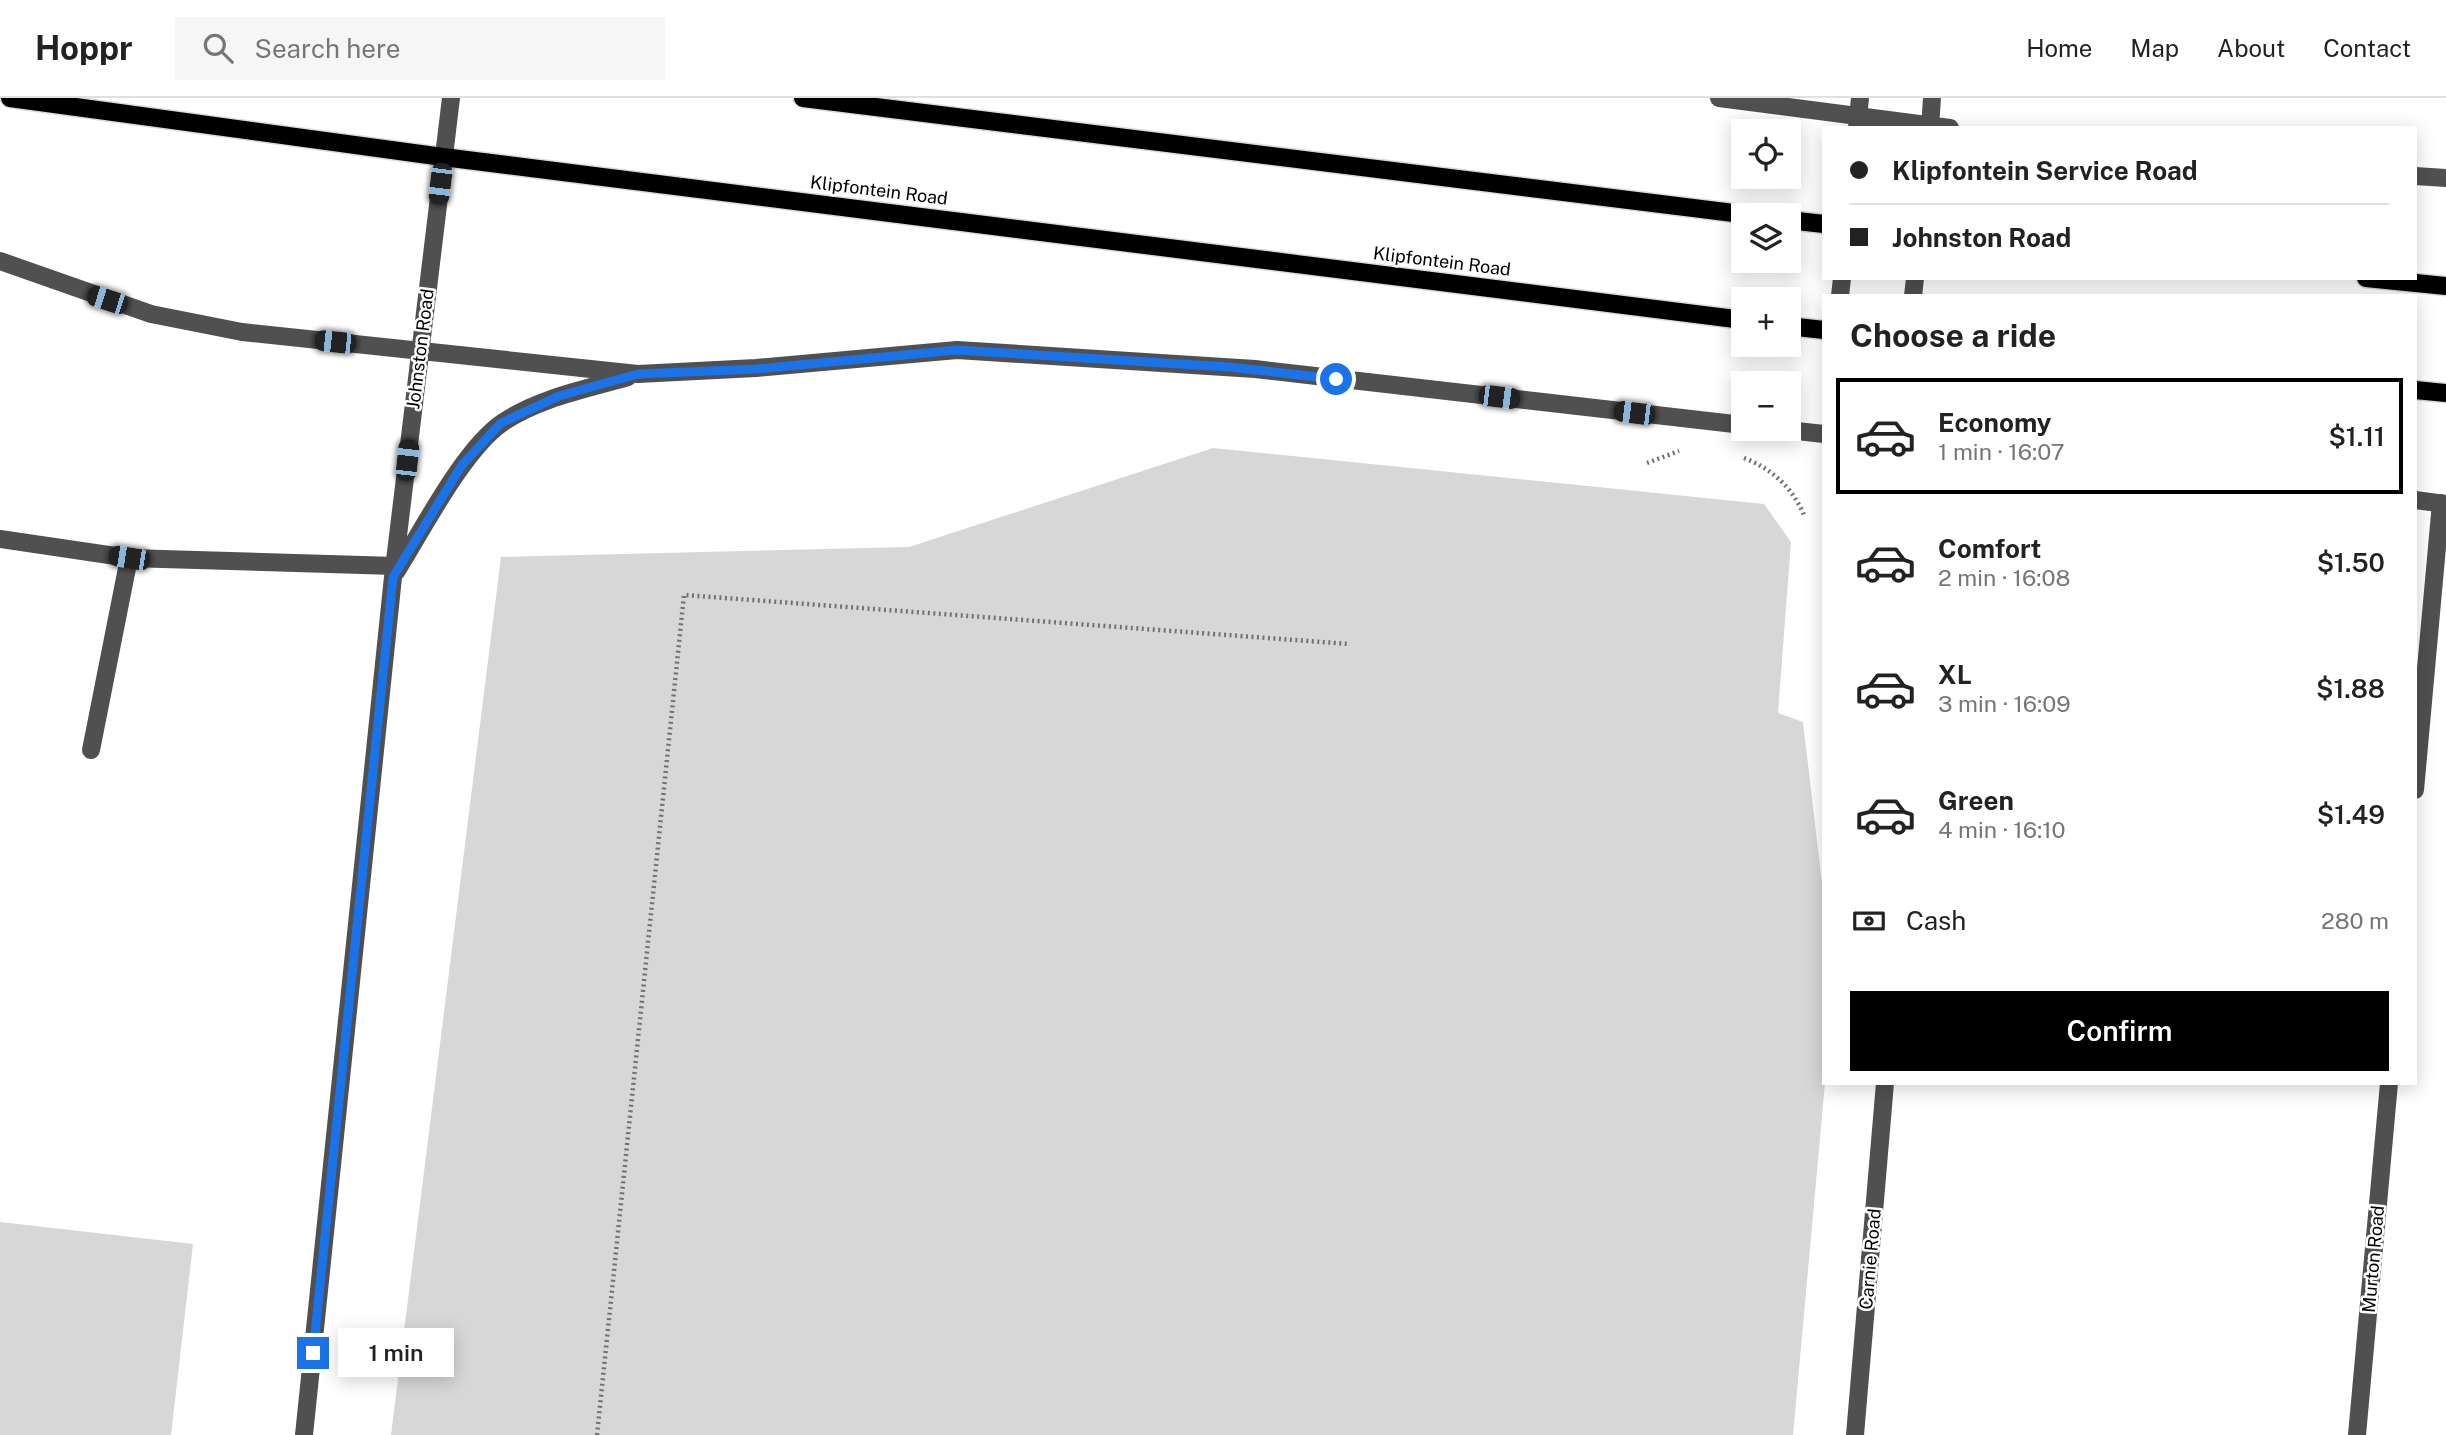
<!DOCTYPE html>
<html lang="en">
<head>
<meta charset="utf-8">
<style>
	:root { --surface:#fff; --page:#f6f6f6; --text:#222; --muted:#767676; --line:#e0e0e0; --accent:#000 }
	body { margin:0; font-family:"Public Sans",sans-serif; background:var(--page); color:var(--text); height:100vh; display:flex; flex-direction:column; font-size:26px; white-space:nowrap }
	* { box-sizing:border-box; margin:0 }
	p { font-size:23px; color:var(--muted) }
	.icon { flex:none; width:38px; height:38px; fill:none; stroke:currentColor; stroke-width:2; stroke-linecap:round; stroke-linejoin:round }
	.map { position:relative; flex:1; overflow:hidden }
	.sheet { position:absolute; left:1822px; top:196px; width:595px; height:791px; display:flex; flex-direction:column; background:var(--surface); border-radius:0px; box-shadow:0 4px 18px #0003 }
	.sheet>* { flex:none }
	.banner { position:absolute; left:1822px; top:28px; width:595px; height:154px; border-radius:0px; box-shadow:0 4px 18px #0003; display:grid; align-content:center; height:154px; padding:0 28px; background:var(--surface) }
	.controls { position:absolute; left:1731px; top:21px; display:grid; gap:14px }
	.controls a { display:grid; place-items:center; width:70px; height:70px; border-radius:0px; background:var(--surface); box-shadow:0 4px 18px #0003; font-size:35px }
	.end { position:absolute; width:32px; height:32px; margin:-16px; border:9px solid #1a73e8; background:#fff; box-shadow:0 0 0 4px #fff }
	.from { border-radius:50% }
	.bubble { position:absolute; height:49px; border-radius:0px; background:var(--surface); box-shadow:0 4px 18px #0003; font-size:23px; font-weight:600; line-height:49px; text-align:center }
	.car { position:absolute; width:21px; height:42px; margin:-21px -10px; border-radius:9px; box-shadow:0 0 5px 2px #0007; background:linear-gradient(#222 24%,#8ab4d8 0 40%,#222 0 76%,#8ab4d8 0 86%,#222 0) }
	.banner b { display:flex; align-items:center; gap:24px; height:66px; font-size:26px }
	.banner b+b { border-top:2px solid var(--line) }
	.banner i { width:18px; height:18px; background:var(--text) }
	ul { padding:0; list-style:none }
	li { display:flex; align-items:center; gap:21px; height:116px; margin:0 14px 10px; padding:0 14px; border:4px solid transparent; border-radius:0px }
	li div { flex:1 }
	li b { display:block; font-size:26px }
	li em { font-style:normal; font-weight:600 }
	li.on { border-color:var(--accent) }
	li>.icon { width:63px; height:63px; stroke-width:1.5 }
	h2 { padding:0 28px; font-size:32px; line-height:84px }
	.pay { display:flex; align-items:center; gap:18px; height:77px; padding:0 28px; font-size:26px }
	.pay p { margin-inline-start:auto }
	.button { display:flex; gap:14px; margin-top:auto; padding:14px 28px }
	.button a { flex:1; height:80px; border-radius:0px; background:var(--accent); color:#fff; font-size:28px; font-weight:600; line-height:80px; text-align:center }
	header { display:flex; align-items:center; gap:42px; box-sizing:border-box; height:98px; padding:0 35px; background:var(--surface); border-bottom:2px solid var(--line) }
	header strong { font-size:33px }
	nav { display:flex; gap:38px; margin-inline-start:auto; font-size:24px }
	.search { width:490px; height:63px; background:var(--page); display:flex; align-items:center; gap:18px; box-sizing:border-box; padding:0 24px; border-radius:0px; color:var(--muted); font-size:26px }
	.map>svg:first-child { display:block }
	.green { fill:#d7d7d7 }
	.lines { fill:none; stroke-linecap:round; stroke-linejoin:round }
	.major-casing { stroke:#dbdbdb; stroke-width:21 }
	.path { stroke:#727272; stroke-width:4.5; stroke-dasharray:2 3.5; stroke-linecap:butt }
	.minor { stroke:#505050; stroke-width:18 }
	.major { stroke:#000; stroke-width:18 }
	.route { stroke:#1a73e8; stroke-width:9 }
	.labels { text-anchor:middle; dominant-baseline:central; stroke-width:5; stroke-linejoin:round; paint-order:stroke }
	.street-label { font-size:18px; fill:#000; stroke:#fff }
</style>
</head>
<body>
<header>
<strong>Hoppr</strong>
<div class="search"><svg class="icon" aria-label="search" viewBox="0 0 24 24"><circle cx="10" cy="10" r="6"/><path d="M15 15l6 6"/></svg>Search here</div>
<nav><a>Home</a><a>Map</a><a>About</a><a>Contact</a></nav>
</header>
<div class="map">
<svg width="2446" height="1337" viewBox="0 0 2446 1337">
	<rect width="100%" height="100%" fill="#fff"/>
	<path class="green" d="M 1213,350 L 1764,406 L 1791,444 L 1778,615 L 1803,624 L 1823,794 L 1825,985 L 1793,1337 L 391,1337 L 501,459 L 909,449 Z
		M 0,1124 L 193,1146 L 171,1337 L 0,1337 Z"/>
	<g class="lines">
		<defs>
			<path id="major" d="M 10,0 L 443,59 L 1743,222
				M 803,0 L 1750,117
				M 1788,122 L 1824,126
				M 2366,180 L 2446,188
				M 1788,228 L 1824,232
				M 2415,292 L 2446,295"/>
		</defs>
		<use href="#major" class="major-casing"/>
		<path class="path" d="M 1744,360 C 1772,371 1792,389 1804,417
			M 1647,365 L 1679,353
			M 597,1337 L 684,497 L 1349,546"/>
		<path class="minor" d="M 1719,0 L 1950,30
			M 1857,30 L 1860,0
			M 1930,30 L 1932,0
			M 2415,78 L 2446,80
			M 0,163 L 151,216 L 242,234 L 638,276 L 756,270 L 957,252 L 1255,271 L 1743,327
			M 1840,198 L 1842,180
			M 1913,198 L 1915,180
			M 1778,331 L 1824,336
			M 2415,402 L 2446,406
			M 0,441 L 129,460 L 395,468
			M 396,474 C 422,433 463,352 502,325 C 538,300 587,291 628,279
			M 91,652 L 129,460
			M 2415,692 L 2441,405
			M 304,1337 L 393,479 L 451,0
			M 1855,1337 L 1885,985
			M 2357,1337 L 2389,985"/>
		<use href="#major" class="major"/>
	</g>
	<g class="lines">
		<path class="route" d="M 313,1255 L 393,479 L 462,367 L 501,325 L 559,298 L 638,276 L 756,271 L 957,252 L 1229,269 L 1336,281"/>
	</g>
	<g class="labels">
		<g class="street-label">
			<text transform="translate(879 92) rotate(7)">Klipfontein Road</text>
			<text transform="translate(1442 163) rotate(7)">Klipfontein Road</text>
			<text transform="translate(420 251) rotate(-83)">Johnston Road</text>
			<text transform="translate(1870 1161) rotate(-85)">Carnie Road</text>
			<text transform="translate(2373 1161) rotate(-85)">Murton Road</text>
		</g>
	</g>
</svg>
<div class="controls">
<a><svg class="icon" aria-label="locate" viewBox="0 0 24 24"><circle cx="12" cy="12" r="6"/><path d="M12 2v4M12 18v4M2 12h4M18 12h4"/></svg></a>
<a><svg class="icon" aria-label="layers" viewBox="0 0 24 24"><path d="M12 4l9 5-9 5-9-5zM3 14l9 5 9-5"/></svg></a>
<a>+</a>
<a>−</a>
</div>
<i class="end from" style="left:1336px;top:281px"></i>
<i class="end" style="left:313px;top:1255px"></i>
<div class="bubble" style="left:338px;top:1230px;width:116px">1 min</div>
<i class="car" style="left:440px;top:86px;rotate:187deg"></i>
<i class="car" style="left:107px;top:202px;rotate:288deg"></i>
<i class="car" style="left:335px;top:244px;rotate:276deg"></i>
<i class="car" style="left:1499px;top:299px;rotate:97deg"></i>
<i class="car" style="left:1634px;top:315px;rotate:277deg"></i>
<i class="car" style="left:407px;top:362px;rotate:6deg"></i>
<i class="car" style="left:129px;top:460px;rotate:279deg"></i>
<div class="banner">
<b><i class="from"></i>Klipfontein Service Road</b>
<b><i></i>Johnston Road</b>
</div>
<section class="sheet">
<h2>Choose a ride</h2>
<ul>
<li class="on"><svg class="icon" aria-label="car" viewBox="0 0 24 24"><path d="M5 17H2v-5l4-1 3-4h7l3 4 3 1v5h-3M9 17h6M6 11h13"/><circle cx="7" cy="17" r="2"/><circle cx="17" cy="17" r="2"/></svg><div><b>Economy</b><p>1 min · 16:07</p></div><em>$1.11</em></li>
<li><svg class="icon" aria-label="car" viewBox="0 0 24 24"><path d="M5 17H2v-5l4-1 3-4h7l3 4 3 1v5h-3M9 17h6M6 11h13"/><circle cx="7" cy="17" r="2"/><circle cx="17" cy="17" r="2"/></svg><div><b>Comfort</b><p>2 min · 16:08</p></div><em>$1.50</em></li>
<li><svg class="icon" aria-label="car" viewBox="0 0 24 24"><path d="M5 17H2v-5l4-1 3-4h7l3 4 3 1v5h-3M9 17h6M6 11h13"/><circle cx="7" cy="17" r="2"/><circle cx="17" cy="17" r="2"/></svg><div><b>XL</b><p>3 min · 16:09</p></div><em>$1.88</em></li>
<li><svg class="icon" aria-label="car" viewBox="0 0 24 24"><path d="M5 17H2v-5l4-1 3-4h7l3 4 3 1v5h-3M9 17h6M6 11h13"/><circle cx="7" cy="17" r="2"/><circle cx="17" cy="17" r="2"/></svg><div><b>Green</b><p>4 min · 16:10</p></div><em>$1.49</em></li>
</ul>
<div class="pay"><svg class="icon" aria-label="cash" viewBox="0 0 24 24"><path d="M3 7h18v10H3z"/><circle cx="12" cy="12" r="2"/></svg>Cash<p>280 m</p></div>
<div class="button"><a>Confirm</a></div>
</section>
</div>
</body>
</html>
